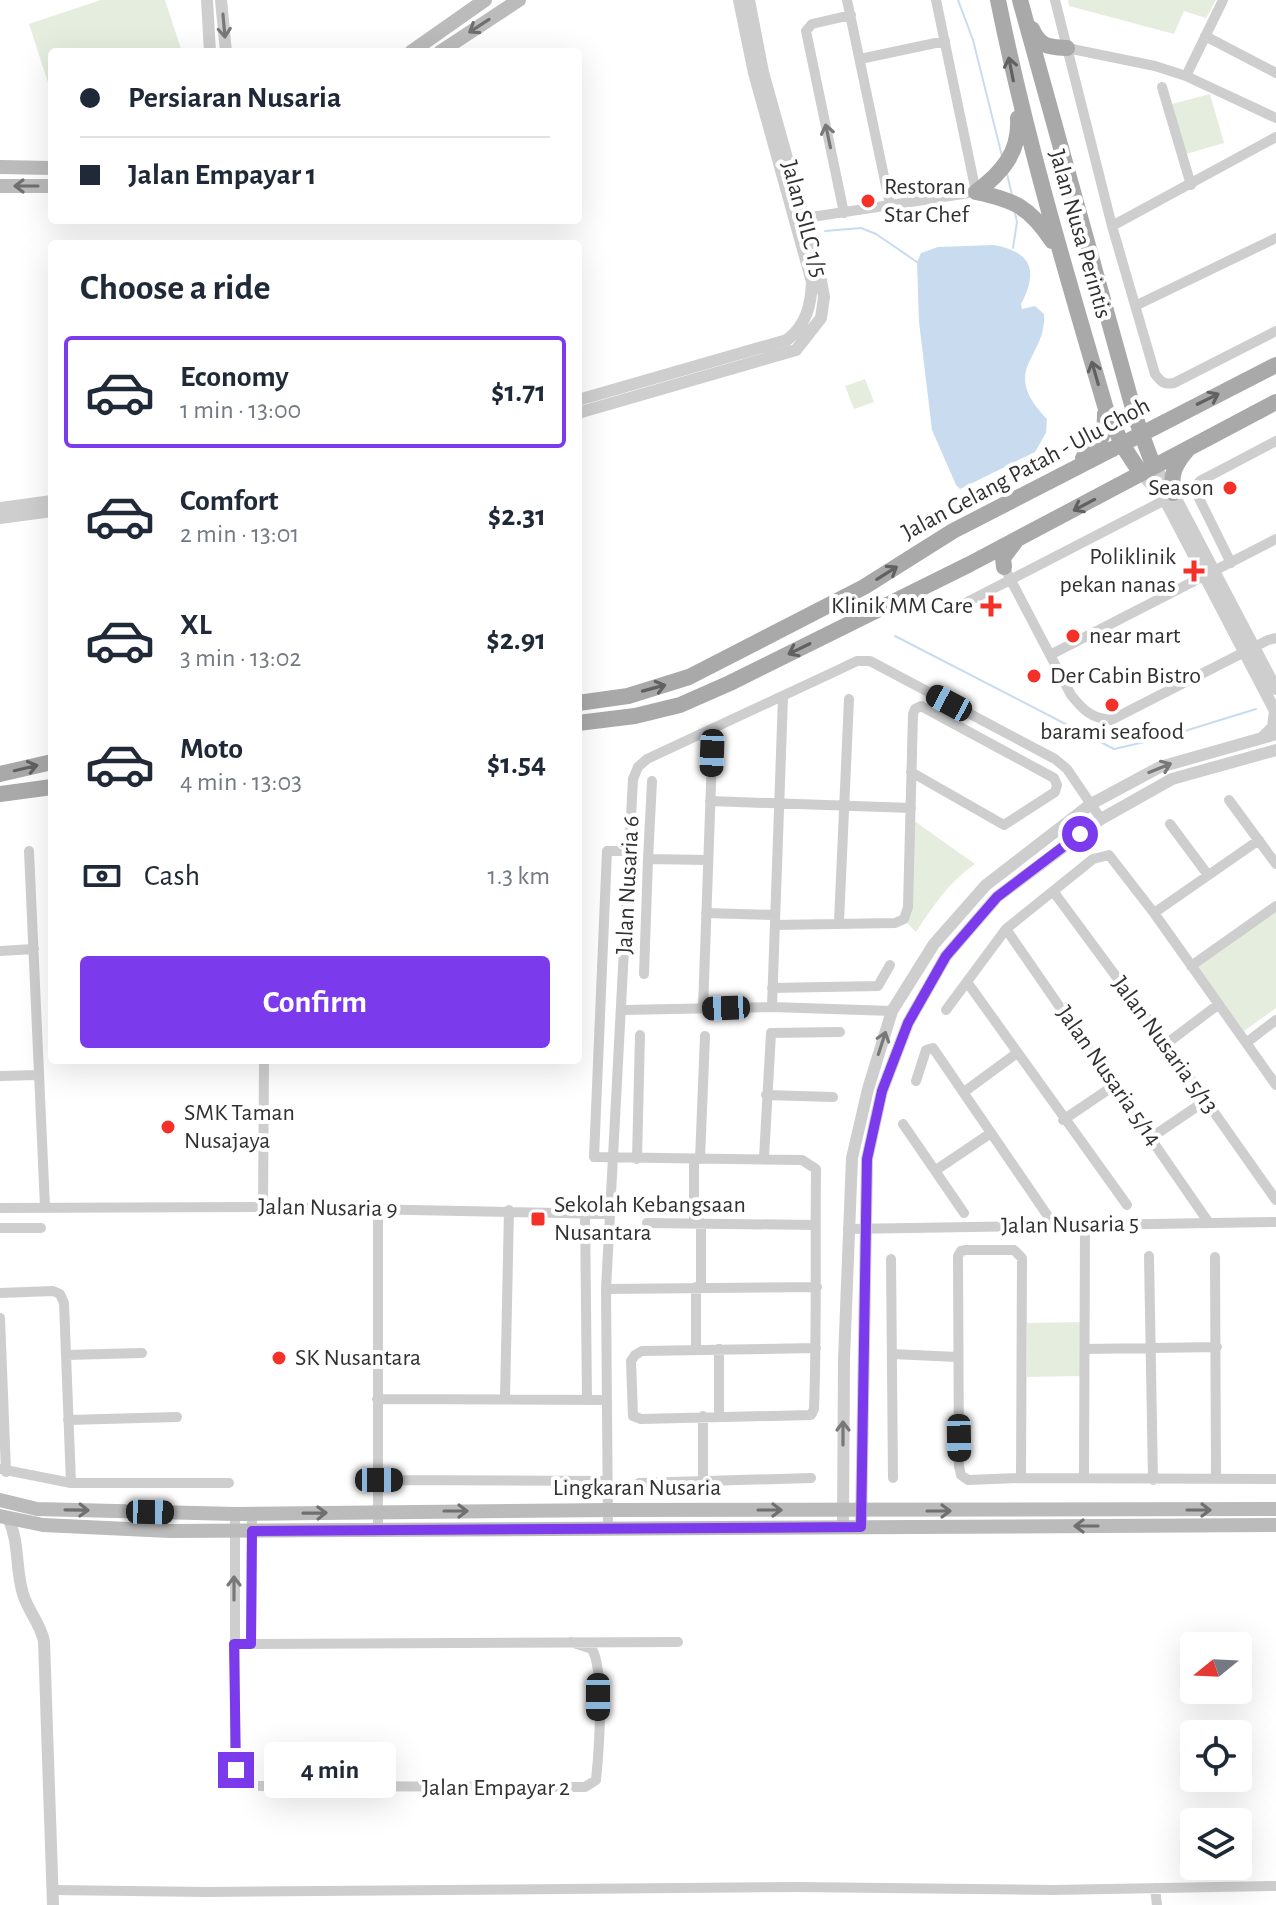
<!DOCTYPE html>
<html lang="en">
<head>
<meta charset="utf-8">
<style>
	:root { --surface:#fff; --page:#f6f6f7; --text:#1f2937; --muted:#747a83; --line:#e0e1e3; --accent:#7c3aed }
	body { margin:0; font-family:"Alegreya Sans",sans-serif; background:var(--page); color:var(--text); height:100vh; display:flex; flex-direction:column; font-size:30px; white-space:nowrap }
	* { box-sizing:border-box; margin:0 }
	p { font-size:26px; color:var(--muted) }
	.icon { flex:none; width:44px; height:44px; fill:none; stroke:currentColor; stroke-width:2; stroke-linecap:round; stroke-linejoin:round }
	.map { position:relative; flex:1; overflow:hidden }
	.side { position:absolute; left:48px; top:240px; width:534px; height:824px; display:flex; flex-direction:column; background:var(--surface); border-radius:8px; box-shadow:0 8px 32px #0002 }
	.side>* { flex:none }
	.banner { position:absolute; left:48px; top:48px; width:534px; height:176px; border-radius:8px; box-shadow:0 8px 32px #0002; display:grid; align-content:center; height:176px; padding:0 32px; background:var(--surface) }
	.needle { width:52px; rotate:252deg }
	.tools { position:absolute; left:1180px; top:1632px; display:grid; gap:16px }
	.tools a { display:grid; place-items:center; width:72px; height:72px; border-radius:8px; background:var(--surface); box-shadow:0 8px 32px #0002; font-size:40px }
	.end { position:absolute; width:36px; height:36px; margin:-18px; border:10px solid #7c3aed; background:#fff; box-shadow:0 0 0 4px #fff }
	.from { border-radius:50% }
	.bubble { position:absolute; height:56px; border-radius:8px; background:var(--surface); box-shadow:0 8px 32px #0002; font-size:26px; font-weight:700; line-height:56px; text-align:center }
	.car { position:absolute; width:24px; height:48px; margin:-24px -12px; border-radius:10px; box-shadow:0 0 6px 2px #0007; background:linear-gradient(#222 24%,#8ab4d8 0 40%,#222 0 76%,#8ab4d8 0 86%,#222 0) }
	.banner b { display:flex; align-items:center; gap:28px; height:76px; font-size:30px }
	.banner b+b { border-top:2px solid var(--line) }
	.banner i { width:20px; height:20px; background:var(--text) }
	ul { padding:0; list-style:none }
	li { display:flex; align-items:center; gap:24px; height:112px; margin:0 16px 12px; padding:0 16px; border:4px solid transparent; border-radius:8px }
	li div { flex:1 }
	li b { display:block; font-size:30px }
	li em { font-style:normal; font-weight:700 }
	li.active { border-color:var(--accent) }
	li>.icon { width:72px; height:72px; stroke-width:1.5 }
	h2 { padding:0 32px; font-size:36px; line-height:96px }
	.pay { display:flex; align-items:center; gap:20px; height:88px; padding:0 32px; font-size:30px }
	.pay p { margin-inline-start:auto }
	.button { display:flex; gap:16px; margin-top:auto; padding:16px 32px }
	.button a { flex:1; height:92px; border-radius:8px; background:var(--accent); color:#fff; font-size:32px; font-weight:700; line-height:92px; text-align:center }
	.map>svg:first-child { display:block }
	.green { fill:#e5eede }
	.water { fill:#c9dcef }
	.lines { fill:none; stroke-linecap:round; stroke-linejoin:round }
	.stream { stroke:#c9dcef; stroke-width:2 }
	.minor { stroke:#cecece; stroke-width:10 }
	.tertiary { stroke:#cecece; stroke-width:12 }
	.secondary { stroke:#bbb; stroke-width:14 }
	.primary { stroke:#a9a9a9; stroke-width:16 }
	.oneway { stroke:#787878 }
	.oneway2 { stroke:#6f6f6f }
	.oneway3 { stroke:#616161 }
	.route { stroke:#7c3aed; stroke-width:10 }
	.poi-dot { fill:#f33128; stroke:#fff; stroke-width:3 }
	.labels { text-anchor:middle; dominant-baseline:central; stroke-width:8; stroke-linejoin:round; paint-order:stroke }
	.poi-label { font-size:24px; fill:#313131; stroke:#fff; text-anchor:start }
	.street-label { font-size:24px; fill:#313131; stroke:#fff }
</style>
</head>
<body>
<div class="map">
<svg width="1276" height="1905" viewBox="0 0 1276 1905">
	<rect width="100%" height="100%" fill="#fff"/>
	<path class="green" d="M 101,0 L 165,0 L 182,52 L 52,52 L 52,95 L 29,24 Z
		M 1068,0 L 1216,0 L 1206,18 L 1184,11 L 1174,34 L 1069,6 Z
		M 1210,94 L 1224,143 L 1186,154 L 1172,104 Z
		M 865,379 L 874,402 L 854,409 L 845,386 Z
		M 913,820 L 975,864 C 949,882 933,906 916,932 L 904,920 Z
		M 1276,909 L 1276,1008 L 1244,1031 L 1197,966 Z
		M 1081,1322 L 1082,1376 L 1027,1377 L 1027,1323 Z"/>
	<path class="water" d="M 994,245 C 1033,252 1038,272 1021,304 L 1022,309 L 1035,306 L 1044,314 C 1047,359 998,368 1047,419 L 1046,433 L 1035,452 L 960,489 L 956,485 L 932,430 L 919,322 L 917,262 L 921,253 L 938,247 Z"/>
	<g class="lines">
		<path class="stream" d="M 958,0 L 973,40 L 1002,156
			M 1007,174 L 1012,195
			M 825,231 L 861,228 L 876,234 L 917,262
			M 1013,248 L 1017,222 L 1015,213
			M 895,636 L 1114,749 L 1162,738 L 1256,709"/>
		<path class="minor" d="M 847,0 L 890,205
			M 1055,0 L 1112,226 L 1155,374 C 1161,382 1164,385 1174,383 L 1276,331
			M 1205,36 L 1276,73
			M 1067,48 L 1155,66 L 1186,76 L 1276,118
			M 860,59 L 945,41
			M 1186,76 L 1223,0
			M 1162,87 L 1191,185
			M 844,213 L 806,31 L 812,24 L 851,15
			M 805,218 L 976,192 L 936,0
			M 1112,226 L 1276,137
			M 1137,305 L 1276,238
			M 1231,563 L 1194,488 L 1200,481 L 1276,441
			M 1004,567 L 1071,695 C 1083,710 1091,718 1111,720 L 1268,640 L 1276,638
			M 950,611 L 1165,500
			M 1050,655 L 1276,539
			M 652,781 L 648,859 L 708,860
			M 1229,800 L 1276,864
			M 710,801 L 911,808
			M 1170,824 L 1208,875
			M 29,851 L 45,1207
			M 629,851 L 607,851 L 594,1157 L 802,1160 L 816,1169 C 815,1249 817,1329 814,1409 L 811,1415 L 641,1419 L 633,1416 L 631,1361 L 635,1355 L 642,1351 L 816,1348
			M 1053,891 L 1166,1044 L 1276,1200
			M 706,913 L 775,915
			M 1154,913 L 1259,840
			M 839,922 L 849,699
			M 775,925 L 895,923 L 904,919 L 908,907 L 913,714 L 915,709 L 921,706 L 1054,778 L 1057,785 L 1055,792 L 1004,825 L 911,772
			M 1006,929 L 1209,1223
			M 0,951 L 34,949
			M 1191,966 L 1276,906
			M 644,974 L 648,859
			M 967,982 L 1127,1205
			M 772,988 L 878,986 L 890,965
			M 772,1007 L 783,697
			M 703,1009 L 713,729
			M 622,1010 L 772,1007 L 892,1011
			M 946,1010 L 1006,929 L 1093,859 L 1109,855 L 1154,913 L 1276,1085
			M 1246,1043 L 1276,1020
			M 1166,1044 L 1219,1004
			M 0,1076 L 39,1075
			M 916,1081 L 926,1050 L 933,1048 L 1054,1225
			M 964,1092 L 1017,1053
			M 766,1095 L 833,1097
			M 1063,1120 L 1115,1085
			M 903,1124 L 964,1213
			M 1152,1137 L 1205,1101
			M 764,1158 L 771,1033 L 840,1032
			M 637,1159 L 640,1035
			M 700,1159 L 705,1036
			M 936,1170 L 991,1133
			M 263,1207 L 264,1060
			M 0,1208 L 263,1207 L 610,1214
			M 378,1209 L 378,1530
			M 585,1212 L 587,1399
			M 647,1223 L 815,1225
			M 694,1223 L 694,1159
			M 0,1228 L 41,1228
			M 848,1229 L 1276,1222
			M 1149,1256 L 1153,1480
			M 1215,1257 L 1216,1478
			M 891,1259 L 893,1478
			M 701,1286 L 701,1223
			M 696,1287 L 696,1349
			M 606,1289 L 817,1287
			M 0,1293 L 53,1291 L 60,1294 L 64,1303 L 71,1483
			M 0,1318 L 6,1472
			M 1086,1349 L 1217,1347
			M 892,1354 L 957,1357
			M 66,1355 L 142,1353
			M 505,1398 L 509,1210
			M 377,1399 L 606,1400
			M 703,1416 L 703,1481
			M 719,1417 L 719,1349
			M 68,1420 L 177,1417
			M 0,1469 L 71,1483 L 229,1483
			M 1084,1477 L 1085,1225
			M 1021,1478 L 1022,1258 L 1014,1250 L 966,1250 L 961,1251 L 958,1256 L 959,1466 L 961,1475 L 968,1480 L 1021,1478 L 1276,1479
			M 379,1480 L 606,1481
			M 639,1483 L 811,1478
			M 235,1514 L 235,1761 L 238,1778 L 249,1786 L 585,1787 L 596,1780 C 599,1751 605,1672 592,1649 L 571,1642
			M 608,1528 L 606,1289 L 633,779 L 638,767 L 647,759 L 836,671 L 857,661 L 870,661 L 1055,759 L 1067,769 L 1101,819
			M 234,1644 L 678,1642
			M 251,1644 L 252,1514
			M 1155,1888 L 1157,1905
			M 52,1890 L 207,1892 L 797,1887 L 1053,1890 L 1276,1886"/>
		<path class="tertiary" d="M 207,0 L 210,52
			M 221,0 L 226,52
			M 578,400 L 787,340 C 806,325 811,306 812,282 L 754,73 L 739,0
			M 578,413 L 796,350 L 821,318 L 824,297 L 821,280 L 763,72 L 749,0
			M 1153,465 L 1173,493 L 1276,689
			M 1140,472 L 1165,500 L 1275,711 L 1273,727 L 1264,736
			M 0,508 L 52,501
			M 0,518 L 52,511
			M 8,1518 C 20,1543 15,1568 23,1594 C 28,1611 40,1623 44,1641 L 53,1905
			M 843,1527 L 844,1359 L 852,1158 L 868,1089 L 892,1011 L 934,944 L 986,885 L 1091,804 L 1160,767 L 1276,734
			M 861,1527 L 867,1159 L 882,1091 L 908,1023 L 946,956 L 997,897 L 1101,819 L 1172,779 L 1276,750"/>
		<path class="secondary" d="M 411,52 L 485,0
			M 440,52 L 519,0
			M 0,167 L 52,168
			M 0,186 L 52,186
			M 0,1500 L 37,1509 L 235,1514 L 608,1510 L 1276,1509
			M 0,1516 L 43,1525 L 170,1531 L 1276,1525"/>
		<path class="primary" d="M 998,0 C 1026,139 1066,273 1106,409 L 1123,446 L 1140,472
			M 1020,0 L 1136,419 L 1153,465
			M 1032,29 C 1040,47 1049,47 1067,48
			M 976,192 C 1002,173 1020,152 1018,118
			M 976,192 C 1014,200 1030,207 1052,241
			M 1083,458 C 1101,446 1105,434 1105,414
			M 1173,493 C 1170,474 1175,464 1188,449
			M 1004,567 L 1003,558 L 1015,542
			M 578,703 L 628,696 L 689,677 L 864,587 L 953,531 L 1276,365
			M 578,723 L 635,716 L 680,705 L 730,683 L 970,564 L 1276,402
			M 0,774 L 52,762
			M 0,794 L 52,787"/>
	</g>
	<defs><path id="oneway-shaft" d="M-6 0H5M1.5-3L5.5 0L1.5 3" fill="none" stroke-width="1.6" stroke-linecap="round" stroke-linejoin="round" transform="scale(2)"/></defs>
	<g class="oneway">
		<use href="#oneway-shaft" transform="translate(224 26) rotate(85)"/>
		<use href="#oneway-shaft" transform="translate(828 136) rotate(-102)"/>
		<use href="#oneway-shaft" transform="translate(1160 768) rotate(-22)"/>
		<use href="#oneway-shaft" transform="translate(882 1043) rotate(-72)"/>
		<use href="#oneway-shaft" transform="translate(843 1433) rotate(-90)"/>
		<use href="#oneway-shaft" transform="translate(234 1588) rotate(-90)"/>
	</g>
	<g class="oneway2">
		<use href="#oneway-shaft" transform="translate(479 26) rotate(147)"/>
		<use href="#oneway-shaft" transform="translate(26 186) rotate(180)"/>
		<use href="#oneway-shaft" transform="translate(77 1510) rotate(1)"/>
		<use href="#oneway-shaft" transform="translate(770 1510)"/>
		<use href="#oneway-shaft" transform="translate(1199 1510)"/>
		<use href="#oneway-shaft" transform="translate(456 1511)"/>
		<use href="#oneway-shaft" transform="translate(939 1511)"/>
		<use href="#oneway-shaft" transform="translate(315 1513) rotate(-1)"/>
		<use href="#oneway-shaft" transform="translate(1086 1526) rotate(180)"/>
	</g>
	<g class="oneway3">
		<use href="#oneway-shaft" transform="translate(1011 69) rotate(-101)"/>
		<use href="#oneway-shaft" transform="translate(1095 373) rotate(-106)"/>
		<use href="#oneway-shaft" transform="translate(1208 399) rotate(-26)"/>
		<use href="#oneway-shaft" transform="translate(1084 505) rotate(152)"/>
		<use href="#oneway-shaft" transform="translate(887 573) rotate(-32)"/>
		<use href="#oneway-shaft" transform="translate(799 649) rotate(154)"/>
		<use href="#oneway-shaft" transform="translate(654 688) rotate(-15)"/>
		<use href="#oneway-shaft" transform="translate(26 768) rotate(-13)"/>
	</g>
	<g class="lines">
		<path class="route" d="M 236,1770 L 234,1644 L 251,1644 L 252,1531 L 861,1527 L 867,1159 L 882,1091 L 908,1023 L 946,956 L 997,897 L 1080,834"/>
	</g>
	<g class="poi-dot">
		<circle cx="868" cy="201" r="8"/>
		<circle cx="1230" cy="488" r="8"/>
		<path d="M1190 559h8v8h8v8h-8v8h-8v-8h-8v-8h8z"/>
		<path d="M987 594h8v8h8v8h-8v8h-8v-8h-8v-8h8z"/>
		<circle cx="1073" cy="636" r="8"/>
		<circle cx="1034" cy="676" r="8"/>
		<circle cx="1112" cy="705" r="8"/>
		<circle cx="168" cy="1127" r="8"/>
		<rect x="530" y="1211" width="16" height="16" rx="4"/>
		<circle cx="279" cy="1358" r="8"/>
	</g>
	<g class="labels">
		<g class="poi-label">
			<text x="884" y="187">Restoran<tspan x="884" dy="28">Star Chef</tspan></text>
			<text x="1214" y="488" text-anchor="end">Season</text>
			<text x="1176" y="557" text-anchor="end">Poliklinik<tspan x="1176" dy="28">pekan nanas</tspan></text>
			<text x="973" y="606" text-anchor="end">Klinik MM Care</text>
			<text x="1089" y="636">near mart</text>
			<text x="1050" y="676">Der Cabin Bistro</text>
			<text x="1112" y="732" text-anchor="middle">barami seafood</text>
			<text x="184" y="1113">SMK Taman<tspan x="184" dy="28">Nusajaya</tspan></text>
			<text x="554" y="1205">Sekolah Kebangsaan<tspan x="554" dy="28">Nusantara</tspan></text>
			<text x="295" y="1358">SK Nusantara</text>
		</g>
		<g class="street-label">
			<text transform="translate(804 219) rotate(75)">Jalan SILC 1/5</text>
			<text transform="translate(1080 234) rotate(74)">Jalan Nusa Perintis</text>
			<text transform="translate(1026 469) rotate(-28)">Jalan Gelang Patah - Ulu Choh</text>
			<text transform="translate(628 885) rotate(-87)">Jalan Nusaria 6</text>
			<text transform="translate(1165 1045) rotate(54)">Jalan Nusaria 5/13</text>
			<text transform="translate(1109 1076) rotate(55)">Jalan Nusaria 5/14</text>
			<text transform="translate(328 1208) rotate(1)">Jalan Nusaria 9</text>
			<text transform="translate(1070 1225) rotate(-1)">Jalan Nusaria 5</text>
			<text x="637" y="1488">Lingkaran Nusaria</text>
			<text x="496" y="1788">Jalan Empayar 2</text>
		</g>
	</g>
</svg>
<div class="tools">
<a><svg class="needle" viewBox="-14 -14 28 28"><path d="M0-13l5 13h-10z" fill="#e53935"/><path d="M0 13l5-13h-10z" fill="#747a83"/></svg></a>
<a><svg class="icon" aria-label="locate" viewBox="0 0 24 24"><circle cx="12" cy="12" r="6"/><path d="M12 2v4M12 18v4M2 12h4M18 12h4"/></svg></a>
<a><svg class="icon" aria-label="layers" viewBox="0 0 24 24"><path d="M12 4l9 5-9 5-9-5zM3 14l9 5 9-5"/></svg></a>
</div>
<i class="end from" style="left:1080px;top:834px"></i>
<i class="end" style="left:236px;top:1770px"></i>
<div class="bubble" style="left:264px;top:1742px;width:132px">4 min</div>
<i class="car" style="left:949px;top:703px;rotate:298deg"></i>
<i class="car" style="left:712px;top:753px;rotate:182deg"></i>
<i class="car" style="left:726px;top:1008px;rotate:268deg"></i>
<i class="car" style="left:959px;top:1438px;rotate:179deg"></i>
<i class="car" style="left:379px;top:1480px;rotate:90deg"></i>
<i class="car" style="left:150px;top:1512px;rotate:91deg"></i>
<i class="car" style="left:598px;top:1697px;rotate:180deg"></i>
<div class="banner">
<b><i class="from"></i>Persiaran Nusaria</b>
<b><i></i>Jalan Empayar 1</b>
</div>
<section class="side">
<h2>Choose a ride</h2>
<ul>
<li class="active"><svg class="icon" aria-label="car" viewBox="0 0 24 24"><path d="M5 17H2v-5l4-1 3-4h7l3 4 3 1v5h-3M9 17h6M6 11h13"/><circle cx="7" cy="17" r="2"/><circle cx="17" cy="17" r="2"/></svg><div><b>Economy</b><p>1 min · 13:00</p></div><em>$1.71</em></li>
<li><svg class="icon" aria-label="car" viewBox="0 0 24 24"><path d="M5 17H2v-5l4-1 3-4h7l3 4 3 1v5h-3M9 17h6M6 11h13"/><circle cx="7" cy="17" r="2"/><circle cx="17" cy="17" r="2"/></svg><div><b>Comfort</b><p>2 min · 13:01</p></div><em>$2.31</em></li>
<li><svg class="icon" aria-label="car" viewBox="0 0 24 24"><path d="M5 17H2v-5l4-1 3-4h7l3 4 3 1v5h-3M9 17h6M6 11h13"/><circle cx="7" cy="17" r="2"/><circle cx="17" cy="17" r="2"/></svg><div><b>XL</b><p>3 min · 13:02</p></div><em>$2.91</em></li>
<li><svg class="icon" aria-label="car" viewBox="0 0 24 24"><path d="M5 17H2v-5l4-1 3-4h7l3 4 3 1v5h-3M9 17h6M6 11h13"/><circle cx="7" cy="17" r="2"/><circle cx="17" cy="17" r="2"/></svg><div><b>Moto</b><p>4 min · 13:03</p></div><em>$1.54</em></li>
</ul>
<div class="pay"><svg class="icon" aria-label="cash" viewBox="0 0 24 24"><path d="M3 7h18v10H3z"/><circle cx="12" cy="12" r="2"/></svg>Cash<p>1.3 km</p></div>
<div class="button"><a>Confirm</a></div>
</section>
</div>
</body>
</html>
